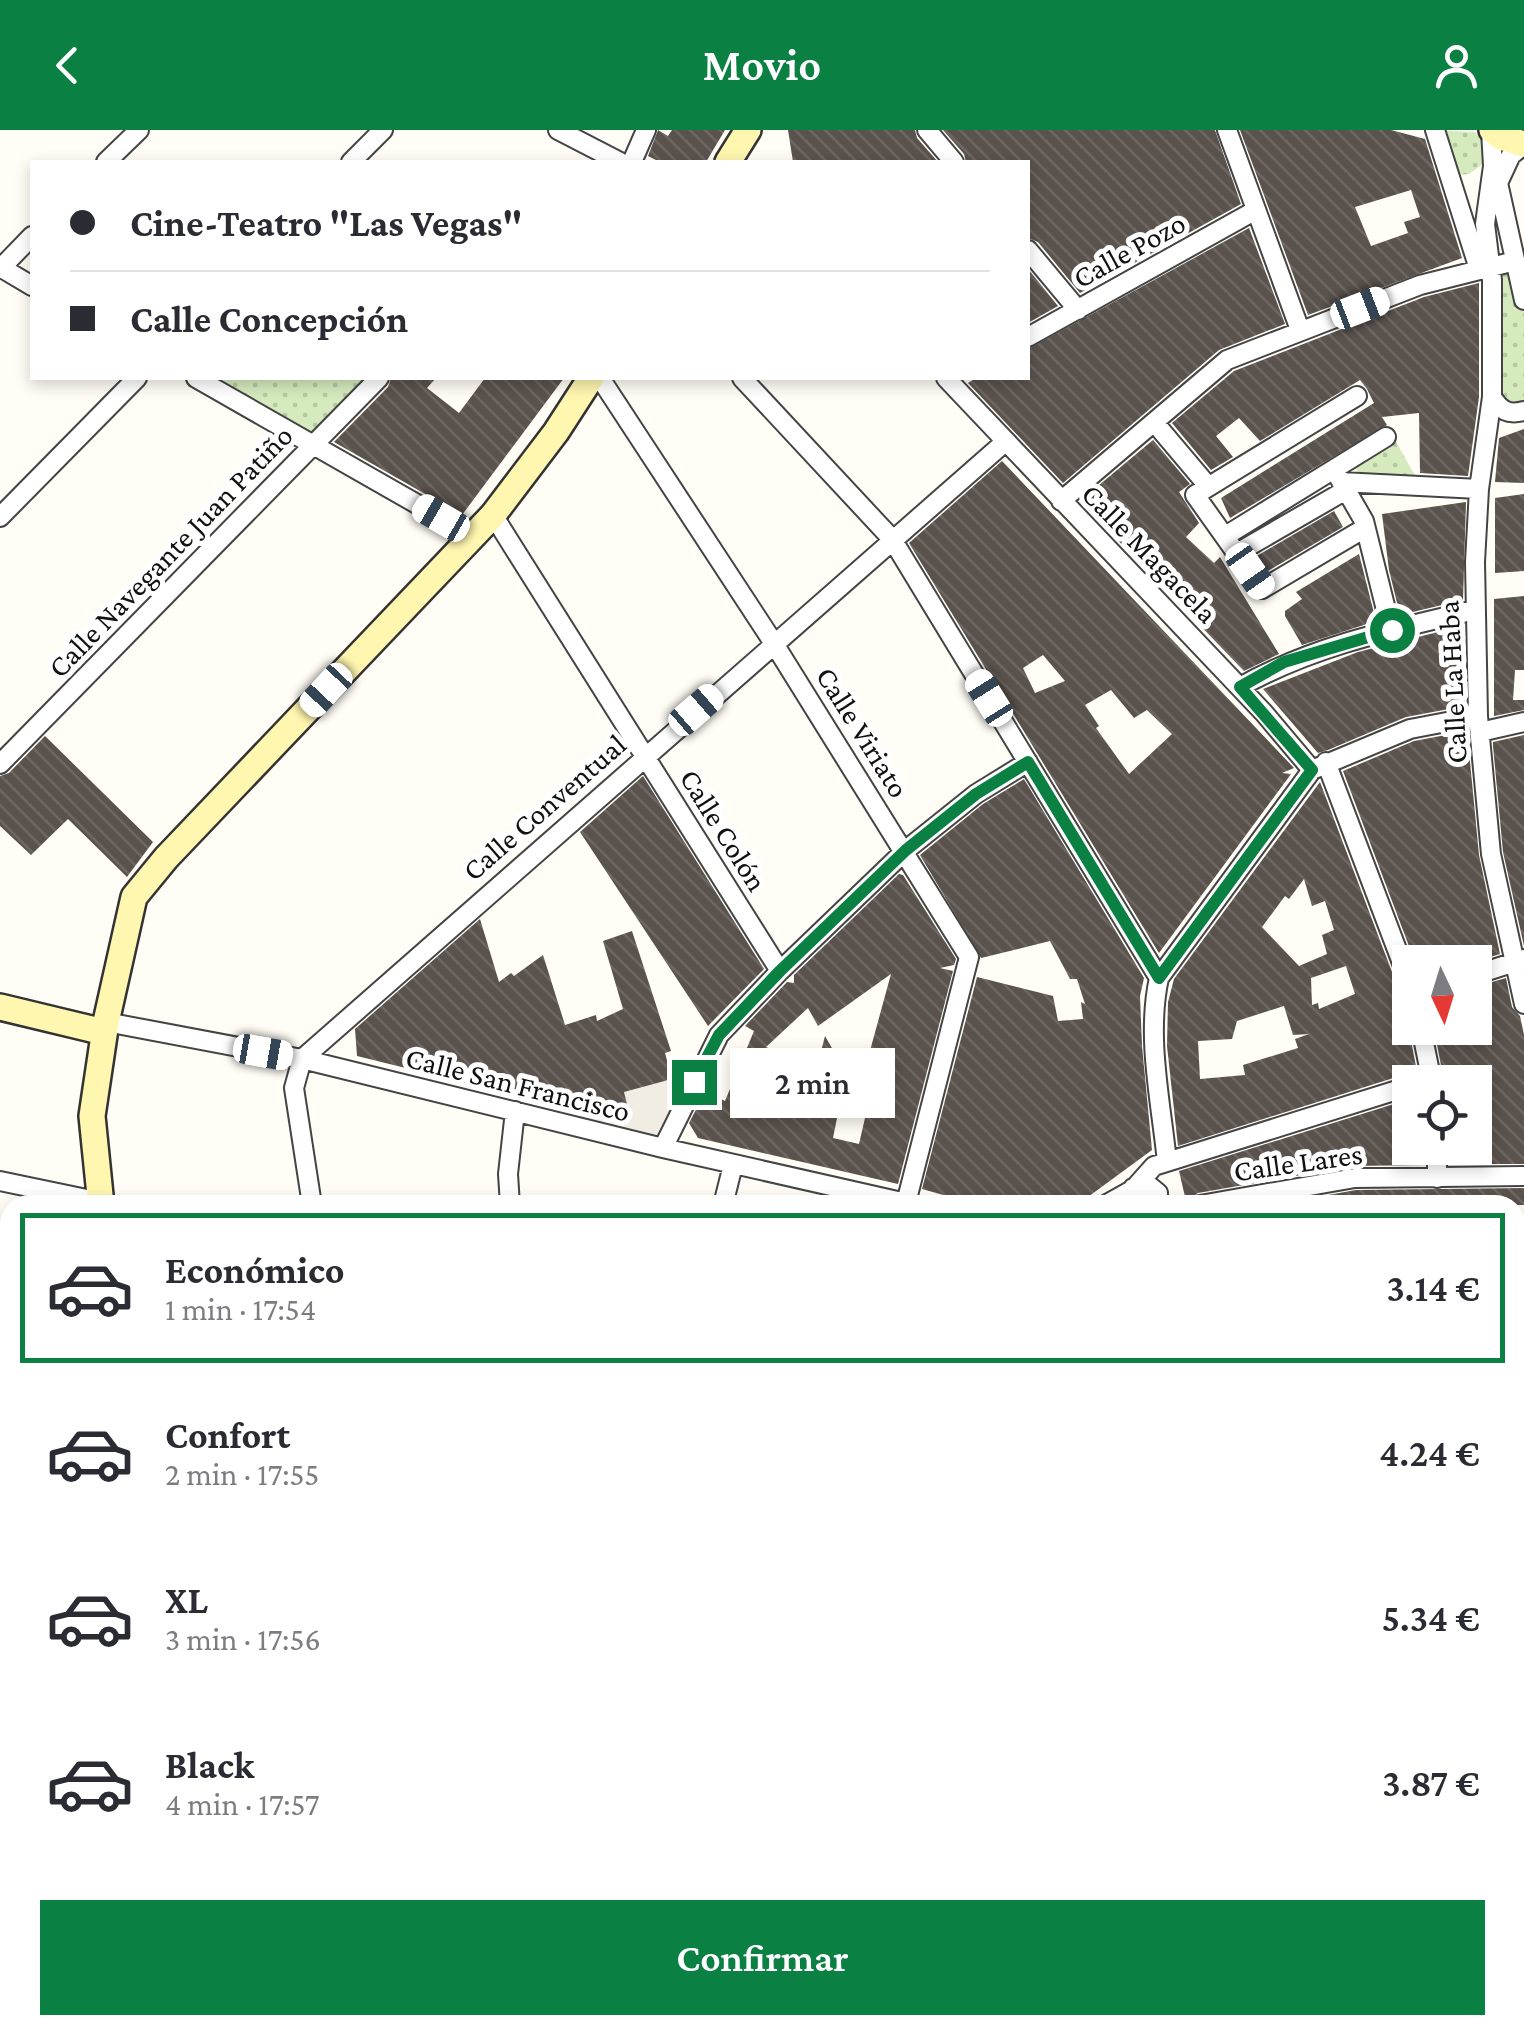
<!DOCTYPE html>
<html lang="es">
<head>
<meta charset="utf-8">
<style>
	:root { --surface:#fff; --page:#f2f2f3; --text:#2b2b33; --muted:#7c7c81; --line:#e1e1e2; --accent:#0b8043 }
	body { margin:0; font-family:"Crimson Pro",serif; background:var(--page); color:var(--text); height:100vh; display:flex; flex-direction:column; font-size:38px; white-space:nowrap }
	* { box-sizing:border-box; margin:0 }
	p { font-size:32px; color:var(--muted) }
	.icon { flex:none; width:55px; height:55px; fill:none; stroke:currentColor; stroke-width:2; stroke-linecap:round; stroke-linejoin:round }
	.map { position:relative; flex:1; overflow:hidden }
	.drawer { position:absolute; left:0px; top:1065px; width:1525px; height:840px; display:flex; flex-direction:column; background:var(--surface); border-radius:30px 30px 0 0; box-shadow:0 5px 15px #0003 }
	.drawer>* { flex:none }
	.top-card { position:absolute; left:30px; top:30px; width:1000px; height:220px; border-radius:0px; box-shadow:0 5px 15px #0003; display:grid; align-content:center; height:220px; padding:0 40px; background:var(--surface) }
	.needle { width:65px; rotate:176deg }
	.tools { position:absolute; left:1392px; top:815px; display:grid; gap:20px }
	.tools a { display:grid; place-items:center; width:100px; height:100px; border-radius:0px; background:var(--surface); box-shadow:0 5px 15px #0003; font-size:50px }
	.end { position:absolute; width:45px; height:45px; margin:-22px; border:12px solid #0b8043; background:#fff; box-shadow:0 0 0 5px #fff }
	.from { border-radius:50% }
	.bubble { position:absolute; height:70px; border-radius:0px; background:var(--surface); box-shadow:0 5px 15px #0003; font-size:32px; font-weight:600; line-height:70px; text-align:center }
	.car { position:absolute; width:30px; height:60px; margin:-30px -15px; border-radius:12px; box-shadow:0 0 8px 2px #0007; background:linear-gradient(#fff 24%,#345 0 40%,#fff 0 76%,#345 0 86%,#fff 0) }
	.top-card b { display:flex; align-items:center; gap:35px; height:95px; font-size:38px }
	.top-card b+b { border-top:2px solid var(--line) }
	.top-card i { width:25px; height:25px; background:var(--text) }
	ul { padding:18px 0 0; list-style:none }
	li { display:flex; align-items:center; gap:30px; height:150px; margin:0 20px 15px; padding:0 20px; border:5px solid transparent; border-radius:0px }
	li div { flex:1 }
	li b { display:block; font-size:38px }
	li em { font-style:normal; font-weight:600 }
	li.current { border-color:var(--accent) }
	li>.icon { width:90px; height:90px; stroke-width:1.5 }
	.button { display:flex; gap:20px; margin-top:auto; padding:20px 40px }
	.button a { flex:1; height:115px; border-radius:0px; background:var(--accent); color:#fff; font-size:40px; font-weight:600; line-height:115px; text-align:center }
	header { display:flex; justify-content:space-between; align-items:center; height:130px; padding:0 40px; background:var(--accent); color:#fff; font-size:45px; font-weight:600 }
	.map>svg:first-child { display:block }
	.green { fill:url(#green-dots) }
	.plaza { fill:#f1ede2 }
	.building { fill:url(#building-back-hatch); fill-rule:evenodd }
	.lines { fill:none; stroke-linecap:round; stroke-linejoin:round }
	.street-casing { stroke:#444; stroke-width:22 }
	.secondary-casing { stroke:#333; stroke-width:30 }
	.street { stroke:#fff; stroke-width:18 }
	.secondary { stroke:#fff6b0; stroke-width:25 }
	.route { stroke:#0b8043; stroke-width:12 }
	.labels { text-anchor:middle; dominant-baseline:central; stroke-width:10; stroke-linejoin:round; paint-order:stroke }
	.street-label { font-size:30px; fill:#111; stroke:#fff }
</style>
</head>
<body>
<header><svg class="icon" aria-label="back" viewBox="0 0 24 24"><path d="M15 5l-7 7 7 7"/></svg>Movio<svg class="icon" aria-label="person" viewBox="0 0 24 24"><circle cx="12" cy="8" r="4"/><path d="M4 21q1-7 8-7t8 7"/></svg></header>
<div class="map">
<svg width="1524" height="1905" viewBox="0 0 1524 1905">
	<defs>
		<pattern id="green-dots" width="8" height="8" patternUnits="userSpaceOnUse" patternTransform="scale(2.5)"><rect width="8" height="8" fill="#d5ebbd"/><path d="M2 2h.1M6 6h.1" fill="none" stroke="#b6c8a1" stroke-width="1.8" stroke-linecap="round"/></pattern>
		<pattern id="building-back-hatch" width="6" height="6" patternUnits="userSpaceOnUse" patternTransform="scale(2.5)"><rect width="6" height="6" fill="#5a524d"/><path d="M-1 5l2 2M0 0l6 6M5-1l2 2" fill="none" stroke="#6d6662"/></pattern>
	</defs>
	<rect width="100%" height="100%" fill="#fffdf5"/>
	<path class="green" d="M 1426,0 L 1475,2 L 1482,11 L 1483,34 L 1469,44 L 1457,45 C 1452,22 1446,13 1426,0 Z
		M 1515,131 L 1524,170 L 1524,281 L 1499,279 L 1492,150 Z
		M 196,248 L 366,248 L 372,254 L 313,314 Z
		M 1396,312 L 1417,349 L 1361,348 L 1354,334 Z"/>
	<path class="plaza" d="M 672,949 L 693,952 L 663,1018 L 576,997 L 580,981 L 626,974 L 624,962 Z"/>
	<path class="building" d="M 658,0 L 668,6 L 672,0 L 725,0 L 706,32 L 660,32 L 648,26 Z
		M 788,0 L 915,0 L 917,8 L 938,32 L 793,32 Z
		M 943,0 L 1215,0 L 1241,74 L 1080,163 L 1038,112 L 1028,108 L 1028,32 L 966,32 L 964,24 Z
		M 1240,0 L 1391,0 L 1425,9 L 1462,128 L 1308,185 ZM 1411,60 L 1420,87 L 1404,92 L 1408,103 L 1371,116 L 1355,77 Z
		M 1249,98 L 1285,194 L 1219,220 L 1063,353 L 968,253 L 976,248 L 1028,248 L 1028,219 Z
		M 1028,139 L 1058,176 L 1028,193 Z
		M 1479,153 L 1479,267 L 1468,346 L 1420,343 L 1419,283 L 1382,287 L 1387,295 L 1230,388 L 1221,368 L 1374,273 L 1367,259 L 1360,250 L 1260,311 L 1239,288 L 1216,306 L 1233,327 L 1211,340 L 1172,293 L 1234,241 L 1424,167 Z
		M 391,248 L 436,248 L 427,258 L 459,283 L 485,248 L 564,248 L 462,385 L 334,312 L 388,257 Z
		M 1524,299 L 1524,353 L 1495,352 L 1499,308 Z
		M 1153,310 L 1190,354 L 1179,362 L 1199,393 L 1186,407 L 1214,433 L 1220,427 L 1279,524 L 1244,541 L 1080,371 Z
		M 1002,331 L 1294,638 L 1282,643 L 1291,644 L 1159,823 L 909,413 ZM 1043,525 L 1065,551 L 1035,563 L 1023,538 ZM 1111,560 L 1134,588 L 1147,580 L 1172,604 L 1129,644 L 1096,598 L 1099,596 L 1085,575 Z
		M 1524,364 L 1524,441 L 1495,443 L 1495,368 Z
		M 1466,372 L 1463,470 L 1400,485 L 1389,440 L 1382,384 Z
		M 1334,381 L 1343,397 L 1266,442 L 1255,427 Z
		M 1359,424 L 1376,491 L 1302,515 L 1285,486 L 1285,481 L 1302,469 L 1296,462 Z
		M 1524,466 L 1524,540 L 1515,540 L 1513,570 L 1524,570 L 1524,580 L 1494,586 L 1494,469 Z
		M 1462,496 L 1465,576 L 1406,587 L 1328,620 L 1318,623 L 1263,559 L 1358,522 Z
		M 1467,601 L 1479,725 L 1500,824 L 1473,832 L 1415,832 L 1343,641 L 1414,611 Z
		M 1524,605 L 1524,816 L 1503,722 L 1493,616 L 1493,612 Z
		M 45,606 L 153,712 L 127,747 L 68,689 L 31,725 L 0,696 L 0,646 L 9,643 Z
		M 643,646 L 764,839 L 708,896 L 580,702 Z
		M 1024,649 L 1144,848 L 1140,866 L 1142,916 L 1152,1020 L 1077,1075 L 979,1075 L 922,1059 L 977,847 L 1053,866 L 1058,891 L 1083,889 L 1081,872 L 1085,874 L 1077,849 L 1070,849 L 1050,811 L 981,828 L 920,725 L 983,674 Z
		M 1320,652 L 1398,858 L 1410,866 L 1409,900 L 1418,947 L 1406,944 L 1178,1016 L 1167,916 L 1168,872 L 1174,849 ZM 1304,749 L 1312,776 L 1325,771 L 1334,800 L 1322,805 L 1327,824 L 1299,836 L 1262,797 L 1285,766 L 1289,769 ZM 1346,836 L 1355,864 L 1319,879 L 1318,873 L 1312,875 L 1311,848 ZM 1284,876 L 1293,905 L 1309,904 L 1295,909 L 1298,918 L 1243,935 L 1245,945 L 1200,949 L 1198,911 L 1232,909 L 1237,891 Z
		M 899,744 L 903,745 L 956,829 L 954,835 L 940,838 L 953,841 L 898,1054 L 698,1008 L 689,993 L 702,968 L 718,976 L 721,969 L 725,971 L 754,901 L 745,896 L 787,852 L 794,853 L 794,845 ZM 891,844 L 865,939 L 841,934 L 825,906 L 815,945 L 790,940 L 792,929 L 766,917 L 808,878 L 818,896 ZM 838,983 L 865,988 L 859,1014 L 833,1008 Z
		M 480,789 L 499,852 L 511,843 L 514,846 L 543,825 L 565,895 L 596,885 L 597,891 L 623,879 L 603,811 L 632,801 L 671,921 L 665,923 L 672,949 L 624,962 L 627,974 L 621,983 L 605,987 L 357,926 L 355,899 Z
		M 1506,848 L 1512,877 L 1520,886 L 1524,905 L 1524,1034 L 1450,1034 L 1449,1018 L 1475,1018 L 1475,1008 L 1484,1007 L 1481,979 L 1475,979 L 1475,952 L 1444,952 L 1434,898 L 1475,898 L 1475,857 Z
		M 1410,969 L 1410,1018 L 1425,1018 L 1424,1035 L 1353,1036 L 1198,1063 L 1186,1071 L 1179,1041 Z
		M 1524,1058 L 1524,1075 L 1273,1075 L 1356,1060 Z"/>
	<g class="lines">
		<defs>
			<path id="street" d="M 558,0 L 620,32
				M 927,0 L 954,32
				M 1227,0 L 1300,200
				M 1435,0 L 1479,139
				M 1491,0 L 1493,36 L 1485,94 L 1492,150 L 1492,267 C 1501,281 1508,285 1524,281
				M 1524,15 L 1511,25 L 1498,53 L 1524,170
				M 106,32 L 139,0
				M 351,32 L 383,0
				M 632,32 L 646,0
				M 1028,120 L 1078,180
				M 0,137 L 32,156
				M 0,139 L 32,106
				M 1028,207 L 1256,80
				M 196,248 L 473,406
				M 600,248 L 773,512 L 969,827 L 906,1073
				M 742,248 L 892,409 L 1159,848
				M 946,248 L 1264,583 L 1312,640
				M 1357,266 L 1195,365 L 1262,459 L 1365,398
				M 1492,267 L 1479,359 L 1475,432 L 1478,586 L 1491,724 L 1524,874
				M 1154,292 L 1208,356
				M 1334,339 L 1364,391 L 1391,500
				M 1341,352 L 1479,359
				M 1061,371 L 1227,230 L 1420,155 L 1515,131
				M 493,385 L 780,841
				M 0,387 L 137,248
				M 1227,405 L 1386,307
				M 1237,423 L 1346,360
				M 1240,557 C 1312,516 1394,499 1475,480
				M 1480,602 L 1524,592
				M 1326,632 L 1410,854
				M 0,634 L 379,248
				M 1475,845 L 1524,829
				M 106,892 L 302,929 L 663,1018 L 915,1075
				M 1421,898 L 1432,952
				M 663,1018 L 719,905 L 780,841 L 906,720 L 976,664 L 1028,632
				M 1437,1018 L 1437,1048
				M 1167,1032 C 1161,972 1146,907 1159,848 L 1312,640 L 1410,599 L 1478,586
				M 0,1051 L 101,1072
				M 1137,1055 L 1154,1036 L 1410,956
				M 312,1075 L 294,958 L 302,929 L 1005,312
				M 510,1075 L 508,1044 L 515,981
				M 723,1075 L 733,1035
				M 1105,1075 L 1130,1061
				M 1130,1075 L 1129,1066 L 1133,1058 L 1147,1054 L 1158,1063 L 1158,1075
				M 1200,1075 L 1355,1048 L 1524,1046
				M 1515,1203 L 1524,1202
				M 1515,1418 L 1524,1414
				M 0,1423 L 10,1421
				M 1515,1463 L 1524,1491
				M 0,1581 L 10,1579
				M 1515,1601 L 1524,1595
				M 0,1891 L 10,1889
				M 119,1895 L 121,1905
				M 448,1895 L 450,1905
				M 588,1895 L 590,1905
				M 759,1895 L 761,1905
				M 890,1895 L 892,1905
				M 1013,1895 L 1015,1905
				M 1148,1895 L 1151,1905
				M 1283,1895 L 1297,1895
				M 1511,1895 L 1513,1905"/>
			<path id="secondary" d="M 1492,0 L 1501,7 L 1524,14
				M 728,32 L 748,0
				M 0,877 L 104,902
				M 101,1075 L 92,986 L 106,892 L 134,767 L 166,728 L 493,385 L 556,302 L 591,248
				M 278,1895 L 280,1905"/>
		</defs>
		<use href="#street" class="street-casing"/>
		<use href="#secondary" class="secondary-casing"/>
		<use href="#street" class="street"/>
		<use href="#secondary" class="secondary"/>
	</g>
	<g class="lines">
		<path class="route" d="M 694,952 L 719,905 L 780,841 L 906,720 L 976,664 L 1028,632 L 1159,848 L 1312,640 L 1240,557 L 1284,532 L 1392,500"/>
	</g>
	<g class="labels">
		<g class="street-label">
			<text transform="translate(1129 120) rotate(-29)">Calle Pozo</text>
			<text transform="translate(170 421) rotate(-46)">Calle Navegante Juan Patiño</text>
			<text transform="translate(1150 423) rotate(46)">Calle Magacela</text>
			<text transform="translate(1452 552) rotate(-93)">Calle La Haba</text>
			<text transform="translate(863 602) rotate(58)">Calle Viriato</text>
			<text transform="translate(544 677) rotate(-41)">Calle Conventual</text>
			<text transform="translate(724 700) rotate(58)">Calle Colón</text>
			<text transform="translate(518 954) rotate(14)">Calle San Francisco</text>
			<text transform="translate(1298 1032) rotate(-8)">Calle Lares</text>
		</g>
	</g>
</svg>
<div class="tools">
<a><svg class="needle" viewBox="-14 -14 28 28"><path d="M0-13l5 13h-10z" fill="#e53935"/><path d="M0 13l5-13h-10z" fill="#7c7c81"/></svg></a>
<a><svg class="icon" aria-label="locate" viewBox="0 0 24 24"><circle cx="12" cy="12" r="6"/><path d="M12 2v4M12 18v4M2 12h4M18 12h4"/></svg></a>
</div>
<i class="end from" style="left:1392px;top:500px"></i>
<i class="end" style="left:694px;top:952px"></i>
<div class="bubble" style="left:730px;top:918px;width:165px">2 min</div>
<i class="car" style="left:1360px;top:178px;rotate:69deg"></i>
<i class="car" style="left:441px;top:388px;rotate:300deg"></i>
<i class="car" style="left:1250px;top:441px;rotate:145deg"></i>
<i class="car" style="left:326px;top:560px;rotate:223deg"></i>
<i class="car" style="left:989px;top:568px;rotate:328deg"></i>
<i class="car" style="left:696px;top:580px;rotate:49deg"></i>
<i class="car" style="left:263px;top:922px;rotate:100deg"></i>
<div class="top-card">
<b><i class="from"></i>Cine-Teatro &quot;Las Vegas&quot;</b>
<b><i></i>Calle Concepción</b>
</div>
<section class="drawer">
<ul>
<li class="current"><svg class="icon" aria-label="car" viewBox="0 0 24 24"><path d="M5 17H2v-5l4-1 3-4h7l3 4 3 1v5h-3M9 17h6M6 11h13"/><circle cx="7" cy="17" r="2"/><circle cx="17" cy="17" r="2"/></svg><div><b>Económico</b><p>1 min · 17:54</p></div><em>3.14 €</em></li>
<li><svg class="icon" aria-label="car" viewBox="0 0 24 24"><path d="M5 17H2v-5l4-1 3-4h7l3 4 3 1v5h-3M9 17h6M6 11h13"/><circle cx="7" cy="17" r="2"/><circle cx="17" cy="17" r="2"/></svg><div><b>Confort</b><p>2 min · 17:55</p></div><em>4.24 €</em></li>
<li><svg class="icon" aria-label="car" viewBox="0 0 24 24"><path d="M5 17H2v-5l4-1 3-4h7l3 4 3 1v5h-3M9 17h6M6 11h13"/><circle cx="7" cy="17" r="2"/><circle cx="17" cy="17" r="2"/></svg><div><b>XL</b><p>3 min · 17:56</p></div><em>5.34 €</em></li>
<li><svg class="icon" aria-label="car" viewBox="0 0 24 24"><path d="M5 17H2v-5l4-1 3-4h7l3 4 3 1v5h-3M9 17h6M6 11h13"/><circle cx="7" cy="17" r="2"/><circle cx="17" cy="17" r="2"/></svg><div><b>Black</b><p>4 min · 17:57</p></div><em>3.87 €</em></li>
</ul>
<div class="button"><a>Confirmar</a></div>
</section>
</div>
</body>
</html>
